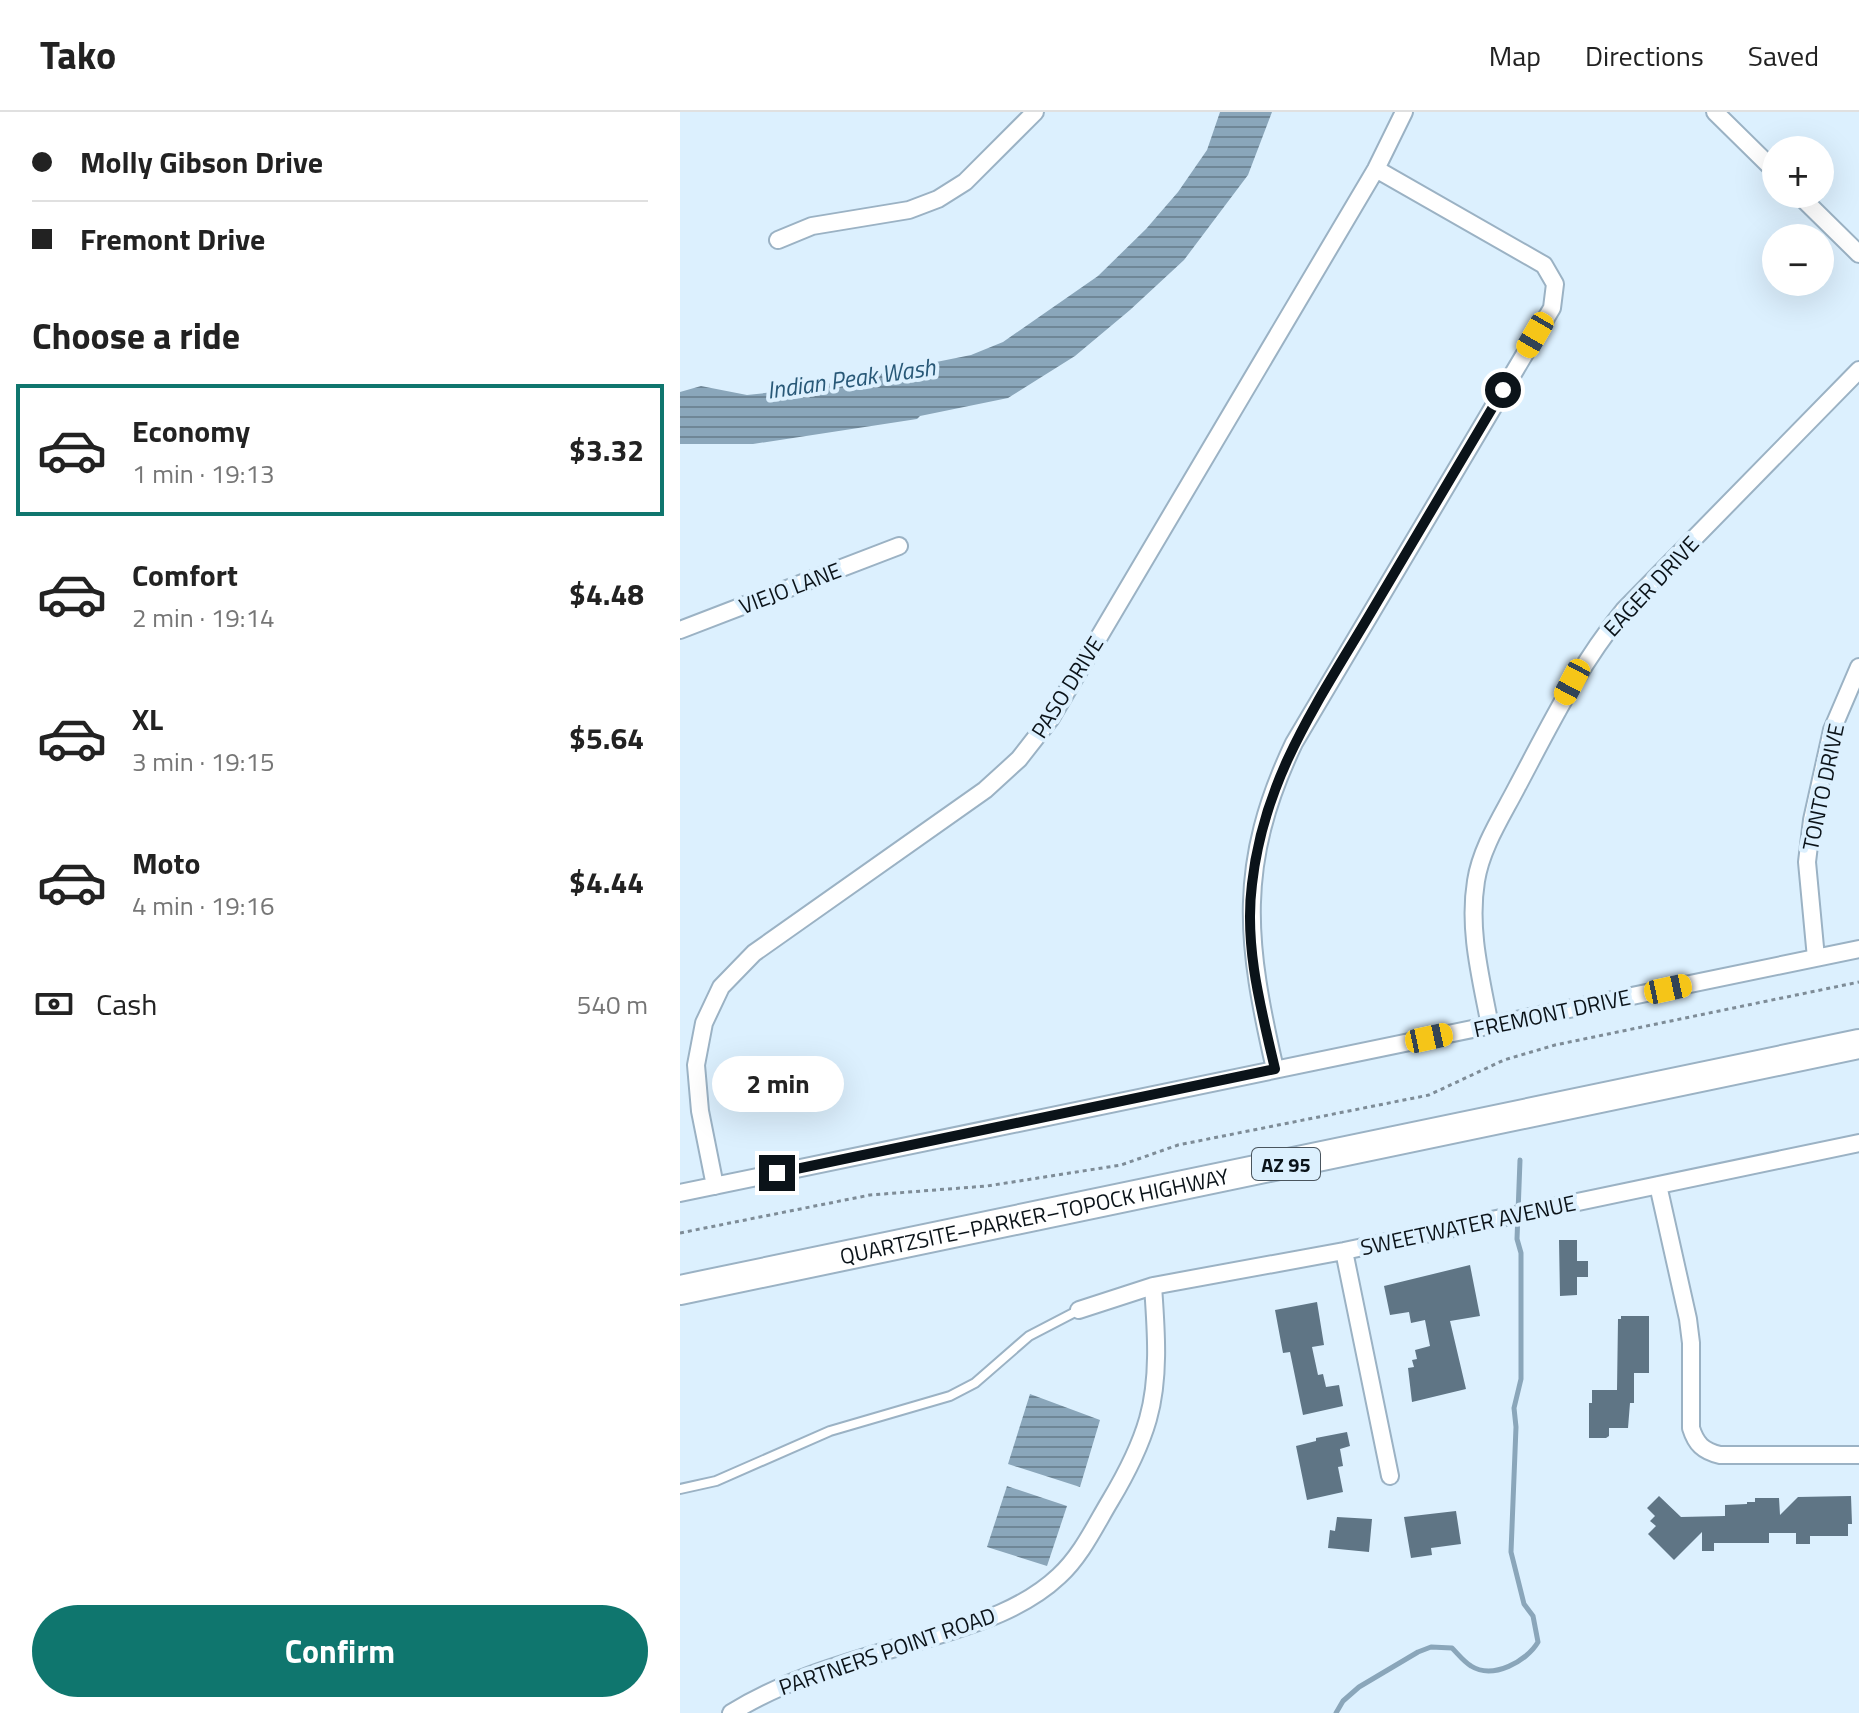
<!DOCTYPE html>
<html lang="en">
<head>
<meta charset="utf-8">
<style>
	:root { --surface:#fff; --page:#f2f2f2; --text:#222; --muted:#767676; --line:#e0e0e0; --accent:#0f766e }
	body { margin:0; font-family:"Titillium Web",sans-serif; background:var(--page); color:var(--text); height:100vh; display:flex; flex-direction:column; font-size:30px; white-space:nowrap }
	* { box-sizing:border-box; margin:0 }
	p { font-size:26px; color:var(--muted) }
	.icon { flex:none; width:44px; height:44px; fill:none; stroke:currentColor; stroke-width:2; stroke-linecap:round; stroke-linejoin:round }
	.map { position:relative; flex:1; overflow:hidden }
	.drawer { display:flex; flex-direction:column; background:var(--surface); width:680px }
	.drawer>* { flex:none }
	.banner { display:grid; align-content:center; height:176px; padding:0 32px; background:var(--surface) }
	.fabs { position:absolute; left:1082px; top:24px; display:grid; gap:16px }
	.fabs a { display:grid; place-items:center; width:72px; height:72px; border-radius:50%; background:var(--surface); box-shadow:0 8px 32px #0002; font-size:40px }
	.end { position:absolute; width:36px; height:36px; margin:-18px; border:10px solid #0b1319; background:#fff; box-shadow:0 0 0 4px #fff }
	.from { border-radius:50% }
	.bubble { position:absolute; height:56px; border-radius:28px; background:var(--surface); box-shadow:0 8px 32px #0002; font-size:26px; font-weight:700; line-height:56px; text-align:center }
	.car { position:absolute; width:24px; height:48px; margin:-24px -12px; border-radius:10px; box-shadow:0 0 6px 2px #0007; background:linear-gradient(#f5c518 24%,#345 0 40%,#f5c518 0 76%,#345 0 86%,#f5c518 0) }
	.banner b { display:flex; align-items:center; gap:28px; height:76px; font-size:30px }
	.banner b+b { border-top:2px solid var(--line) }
	.banner i { width:20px; height:20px; background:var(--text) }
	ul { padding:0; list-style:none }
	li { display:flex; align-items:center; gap:24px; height:132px; margin:0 16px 12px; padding:0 16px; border:4px solid transparent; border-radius:0px }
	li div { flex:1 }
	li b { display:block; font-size:30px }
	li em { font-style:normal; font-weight:700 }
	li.current { border-color:var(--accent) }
	li>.icon { width:72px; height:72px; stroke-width:1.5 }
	h2 { padding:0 32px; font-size:36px; line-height:96px }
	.pay { display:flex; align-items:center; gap:20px; height:88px; padding:0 32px; font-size:30px }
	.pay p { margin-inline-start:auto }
	.button { display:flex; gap:16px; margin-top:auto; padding:16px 32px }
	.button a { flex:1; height:92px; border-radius:48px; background:var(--accent); color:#fff; font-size:32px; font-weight:700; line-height:92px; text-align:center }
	header { display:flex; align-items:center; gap:48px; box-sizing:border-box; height:112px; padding:0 40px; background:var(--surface); border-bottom:2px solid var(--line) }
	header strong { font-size:38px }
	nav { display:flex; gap:44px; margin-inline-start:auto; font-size:28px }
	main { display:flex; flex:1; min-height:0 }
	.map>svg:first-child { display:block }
	.water { fill:url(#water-rules) }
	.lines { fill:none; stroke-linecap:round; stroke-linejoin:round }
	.stream { stroke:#8aa6ba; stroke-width:5 }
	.building { fill:#5f7585 }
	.lane-casing { stroke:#9bb2c4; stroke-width:12 }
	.street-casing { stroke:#9bb2c4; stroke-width:20 }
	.highway-casing { stroke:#9bb2c4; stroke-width:32 }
	.path { stroke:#7e8c97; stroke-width:3; stroke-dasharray:4 4; stroke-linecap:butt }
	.lane { stroke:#fff; stroke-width:8 }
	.street { stroke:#fff; stroke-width:16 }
	.highway { stroke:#fff; stroke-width:28 }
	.route { stroke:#0b1319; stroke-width:10 }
	.labels { text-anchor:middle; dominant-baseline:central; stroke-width:8; stroke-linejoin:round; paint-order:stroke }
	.shield { fill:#dcf0fe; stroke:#4a555e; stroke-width:2 }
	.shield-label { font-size:20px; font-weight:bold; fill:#0b1319 }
	.street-label { font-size:22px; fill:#0b1319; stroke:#dcf0fe }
	.water-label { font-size:24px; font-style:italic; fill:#285877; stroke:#dcf0fe }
</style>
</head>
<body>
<header>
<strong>Tako</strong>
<nav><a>Map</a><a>Directions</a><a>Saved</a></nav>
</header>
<main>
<section class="drawer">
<div class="banner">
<b><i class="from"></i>Molly Gibson Drive</b>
<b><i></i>Fremont Drive</b>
</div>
<h2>Choose a ride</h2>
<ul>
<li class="current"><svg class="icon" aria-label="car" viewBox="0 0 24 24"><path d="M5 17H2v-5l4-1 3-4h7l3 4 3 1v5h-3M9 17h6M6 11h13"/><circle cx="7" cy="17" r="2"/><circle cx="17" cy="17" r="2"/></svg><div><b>Economy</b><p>1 min · 19:13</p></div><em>$3.32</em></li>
<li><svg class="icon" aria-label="car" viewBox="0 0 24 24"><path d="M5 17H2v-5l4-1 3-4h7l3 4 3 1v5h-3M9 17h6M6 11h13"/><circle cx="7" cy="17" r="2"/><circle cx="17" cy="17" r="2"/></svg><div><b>Comfort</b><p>2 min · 19:14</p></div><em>$4.48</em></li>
<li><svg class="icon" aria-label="car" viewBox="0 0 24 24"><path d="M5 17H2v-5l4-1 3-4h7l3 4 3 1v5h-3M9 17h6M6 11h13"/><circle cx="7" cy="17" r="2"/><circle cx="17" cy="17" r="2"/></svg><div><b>XL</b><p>3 min · 19:15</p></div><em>$5.64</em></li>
<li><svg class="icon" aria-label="car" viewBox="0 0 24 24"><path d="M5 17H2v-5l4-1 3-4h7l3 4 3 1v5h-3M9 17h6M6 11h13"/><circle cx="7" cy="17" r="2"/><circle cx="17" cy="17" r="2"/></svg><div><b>Moto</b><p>4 min · 19:16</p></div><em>$4.44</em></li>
</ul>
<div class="pay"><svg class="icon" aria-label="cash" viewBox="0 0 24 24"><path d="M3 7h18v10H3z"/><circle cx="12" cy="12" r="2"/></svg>Cash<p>540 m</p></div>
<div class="button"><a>Confirm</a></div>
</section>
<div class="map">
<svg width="1179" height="1601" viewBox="0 0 1179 1601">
	<defs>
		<pattern id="water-rules" width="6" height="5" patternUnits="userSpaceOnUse" patternTransform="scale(2)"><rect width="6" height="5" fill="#8aa6ba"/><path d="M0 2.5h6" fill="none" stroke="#6f8696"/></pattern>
	</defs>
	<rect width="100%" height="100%" fill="#dcf0fe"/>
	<path class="water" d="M 540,0 L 592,0 L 568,63 L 504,148 L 450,198 L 395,244 L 328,286 L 240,304 L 237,307 L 73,332 L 0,332 L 0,280 L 21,274 L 67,283 L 122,277 L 291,243 L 323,230 L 418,164 L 466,117 L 498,80 L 527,38 Z
		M 350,1282 L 420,1308 L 400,1375 L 328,1352 Z
		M 327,1374 L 387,1394 L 367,1454 L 307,1435 Z"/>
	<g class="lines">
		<path class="stream" d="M 656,1601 L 663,1589 L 679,1575 L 738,1540 L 751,1535 L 772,1536 C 778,1542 784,1550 791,1554 C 813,1568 847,1549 858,1530 L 853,1504 L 844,1492 L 831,1440 L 836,1315 L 834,1296 L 841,1267 L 841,1141 L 837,1127 L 840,1048"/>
	</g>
	<path class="building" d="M 879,1128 L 897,1128 L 897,1149 L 908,1149 L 908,1165 L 897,1165 L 897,1183 L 880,1184 Z
		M 790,1153 L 800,1204 L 770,1209 L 786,1277 L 732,1290 L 728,1256 L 734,1255 L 732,1248 L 737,1247 L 735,1238 L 750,1234 L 745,1208 L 731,1211 L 729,1200 L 710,1203 L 704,1174 Z
		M 637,1190 L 644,1233 L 632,1235 L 638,1263 L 643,1262 L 646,1275 L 659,1273 L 663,1294 L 623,1303 L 610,1240 L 603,1241 L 595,1198 Z
		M 941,1204 L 969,1204 L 969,1261 L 954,1261 L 954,1291 L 950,1291 L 948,1316 L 929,1316 L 929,1324 L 926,1326 L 909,1326 L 909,1291 L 912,1291 L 912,1278 L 937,1278 L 938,1207 L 941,1207 Z
		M 667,1320 L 670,1334 L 660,1337 L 663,1354 L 658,1355 L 663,1380 L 627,1388 L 616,1334 L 636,1329 L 636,1326 Z
		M 979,1384 L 1001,1405 L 1045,1404 L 1045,1393 L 1067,1392 L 1067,1390 L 1075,1390 L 1075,1386 L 1099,1386 L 1100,1403 L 1118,1385 L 1171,1384 L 1172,1412 L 1168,1412 L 1168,1424 L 1130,1424 L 1130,1432 L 1116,1432 L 1116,1421 L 1089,1421 L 1089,1431 L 1034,1431 L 1034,1439 L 1022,1439 L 1022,1420 L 994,1448 L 968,1422 L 976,1414 L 970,1409 L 975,1404 L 967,1396 Z
		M 776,1399 L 781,1432 L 751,1436 L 752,1443 L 731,1446 L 724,1405 Z
		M 657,1405 L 692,1407 L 689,1440 L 648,1436 L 650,1418 L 655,1419 Z"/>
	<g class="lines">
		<defs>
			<path id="lane" d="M 0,1377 L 36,1369 L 150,1319 L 270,1284 L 295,1271 L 349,1224 L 399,1198"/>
			<path id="street" d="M 1035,0 L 1096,60
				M 1118,82 L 1179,142
				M 98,128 L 132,114 L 229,98 L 258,87 L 285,70 L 355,0
				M 0,518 L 219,434
				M 1136,846 L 1127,750 L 1132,708 L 1152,618 L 1179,555
				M 810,914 C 801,866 788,818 796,769 C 801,736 822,704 837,675 C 871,611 898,555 944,498 L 1179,258
				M 595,957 C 566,831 556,753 614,631 L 872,196 L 875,172 L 864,153 L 696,57
				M 978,1073 L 1008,1207 L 1011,1231 L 1011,1316 C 1016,1332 1023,1339 1040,1343 L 1179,1343
				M 35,1074 L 20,999 L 16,953 L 24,911 L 41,875 L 74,841 L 305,678 L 339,647 L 371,606 L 696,57 L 724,0
				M 0,1081 L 1179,837
				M 664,1139 L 710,1364
				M 399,1198 L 473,1174 L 664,1139 L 1179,1031
				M 51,1601 C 112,1563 181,1547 249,1526 C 294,1512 343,1498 379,1464 C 401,1444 415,1414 430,1389 C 445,1364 460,1335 468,1307 C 480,1265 476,1217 473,1174"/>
			<g id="highway">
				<path id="s1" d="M 0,1178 L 1179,932"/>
			</g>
		</defs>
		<use href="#lane" class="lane-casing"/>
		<use href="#street" class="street-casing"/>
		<use href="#highway" class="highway-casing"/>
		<path class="path" d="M 0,1121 L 190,1083 L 307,1074 L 441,1053 L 498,1033 L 749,983 L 824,948 L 875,933 L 1179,870"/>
		<use href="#lane" class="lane"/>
		<use href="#street" class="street"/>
		<use href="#highway" class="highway"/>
	</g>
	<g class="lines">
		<path class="route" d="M 97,1061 L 595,957 C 581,897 564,834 572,772 C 584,664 640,587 693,497 C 737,424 780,351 823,278"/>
	</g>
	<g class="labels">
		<rect class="shield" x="572" y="1036" width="68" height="32" rx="6"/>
		<g class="shield-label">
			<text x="606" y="1052">AZ 95</text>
		</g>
		<g class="street-label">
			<text transform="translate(971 474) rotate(-47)">EAGER DRIVE</text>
			<text transform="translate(110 476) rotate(-21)">VIEJO LANE</text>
			<text transform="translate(387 575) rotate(-58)">PASO DRIVE</text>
			<text transform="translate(1143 675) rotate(-78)">TONTO DRIVE</text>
			<text transform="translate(872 901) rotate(-12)">FREMONT DRIVE</text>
			<text stroke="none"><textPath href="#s1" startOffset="362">QUARTZSITE–PARKER–TOPOCK HIGHWAY</textPath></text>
			<text transform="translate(788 1113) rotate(-12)">SWEETWATER AVENUE</text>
			<text transform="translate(207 1539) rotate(-19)">PARTNERS POINT ROAD</text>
		</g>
		<g class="water-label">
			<text transform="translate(171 266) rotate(-8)">Indian Peak Wash</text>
		</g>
	</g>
</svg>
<div class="fabs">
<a>+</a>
<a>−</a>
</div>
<i class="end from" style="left:823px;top:278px"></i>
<i class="end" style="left:97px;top:1061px"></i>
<div class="bubble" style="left:32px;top:944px;width:132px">2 min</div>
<i class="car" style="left:855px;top:223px;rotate:210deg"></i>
<i class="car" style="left:892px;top:570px;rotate:208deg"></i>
<i class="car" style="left:988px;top:877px;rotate:78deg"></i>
<i class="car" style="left:749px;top:926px;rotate:78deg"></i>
</div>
</main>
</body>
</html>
